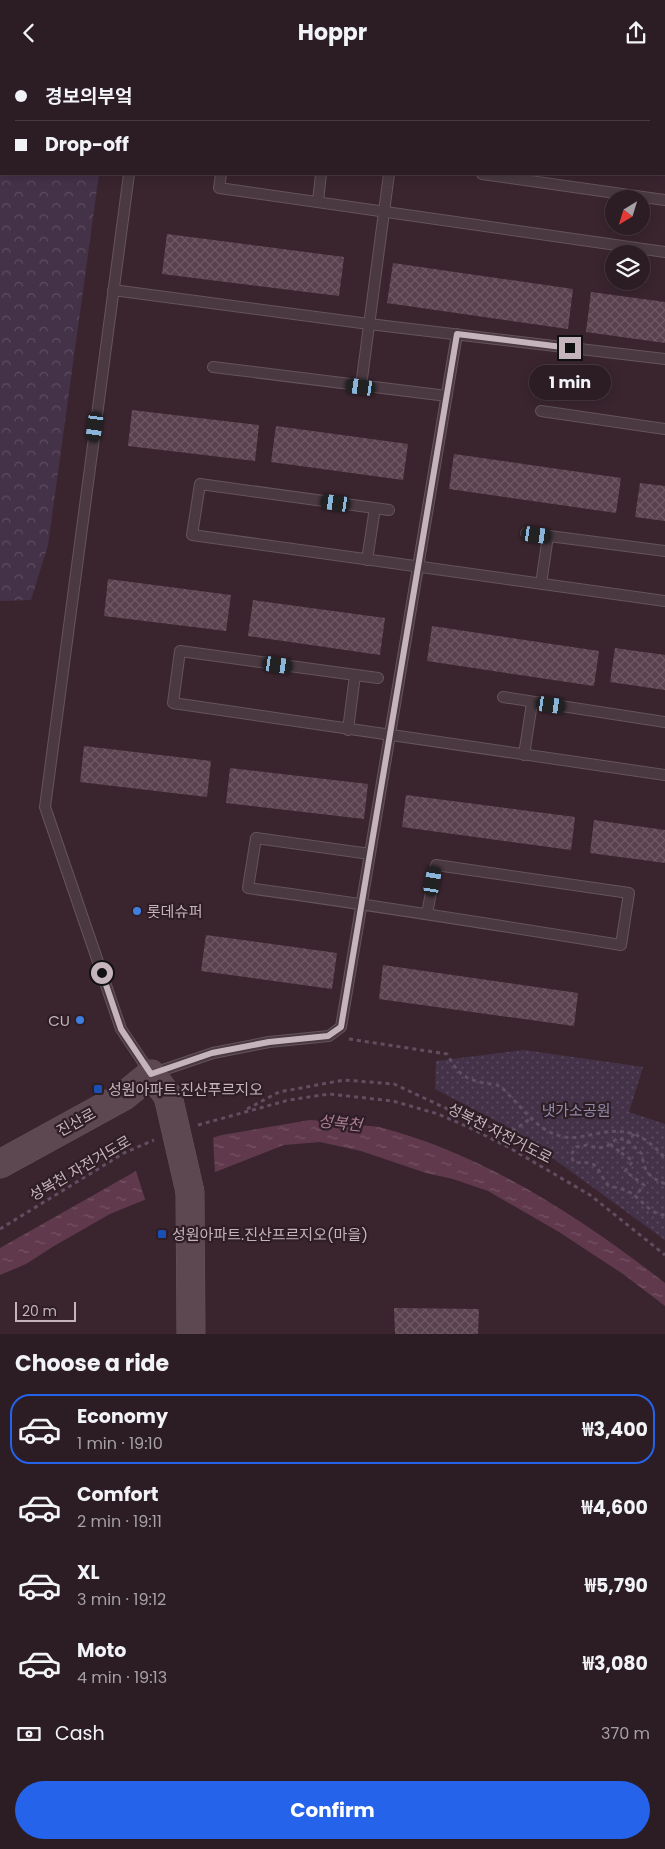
<!DOCTYPE html>
<html lang="en">
<head>
<meta charset="utf-8">
<style>
	:root { --surface:#2c1c23; --page:#382930; --text:#f1f3f6; --muted:#a6a1a6; --line:#483a41; --accent:#2563eb }
	body { margin:0; font-family:Poppins,"Noto Sans KR",sans-serif; background:var(--page); color:var(--text); height:100vh; display:flex; flex-direction:column; font-size:19px; white-space:nowrap }
	* { box-sizing:border-box; margin:0 }
	p { font-size:16px; color:var(--muted) }
	.icon { flex:none; width:28px; height:28px; fill:none; stroke:currentColor; stroke-width:2; stroke-linecap:round; stroke-linejoin:round }
	.map { position:relative; height:1269px; overflow:hidden }
	.details { display:flex; flex-direction:column; background:var(--surface); flex:1 }
	.details>* { flex:none }
	.top-card { position:absolute; left:0px; top:0px; width:665px; height:110px; box-shadow:0 2px 12px #0003,0 0 0 1px var(--line); display:grid; align-content:center; height:110px; padding:0 15px; background:var(--surface) }
	.needle { width:32px; rotate:218deg }
	.fabs { position:absolute; left:605px; top:125px; display:grid; gap:10px }
	.fabs a { display:grid; place-items:center; width:45px; height:45px; border-radius:50%; background:var(--surface); box-shadow:0 2px 12px #0003,0 0 0 1px var(--line); font-size:25px }
	.scale { position:absolute; left:15px; bottom:12px; width:61px; box-sizing:border-box; padding-left:5px; border:2px solid #c6b4bc; border-top:0; font-size:14px; line-height:18px; white-space:nowrap; color:#c6b4bc; -webkit-text-stroke:4px #2f1e26; paint-order:stroke }
	.end { position:absolute; width:22px; height:22px; margin:-11px; border:6px solid #c6b4bc; background:#111; box-shadow:0 0 0 2px #111 }
	.from { border-radius:50% }
	.bubble { position:absolute; height:35px; border-radius:18px; background:var(--surface); box-shadow:0 2px 12px #0003,0 0 0 1px var(--line); font-size:16px; font-weight:700; line-height:35px; text-align:center }
	.car { position:absolute; width:15px; height:30px; margin:-15px -8px; border-radius:6px; box-shadow:0 0 4px 1px #0007; background:linear-gradient(#222 24%,#8ab4d8 0 40%,#222 0 76%,#8ab4d8 0 86%,#222 0) }
	.top-card b { display:flex; align-items:center; gap:18px; height:48px; font-size:19px }
	.top-card b+b { border-top:1px solid var(--line) }
	.top-card i { width:12px; height:12px; background:var(--text) }
	ul { padding:0; list-style:none }
	li { display:flex; align-items:center; gap:15px; height:70px; margin:0 10px 8px; padding:0 5px; border:2px solid transparent; border-radius:20px }
	li div { flex:1 }
	li b { display:block; font-size:19px }
	li em { font-style:normal; font-weight:700 }
	li.current { border-color:var(--accent) }
	li>.icon { width:45px; height:45px; stroke-width:1.5 }
	h2 { padding:0 15px; font-size:22px; line-height:60px }
	.pay { display:flex; align-items:center; gap:12px; height:55px; padding:0 15px; font-size:19px }
	.pay p { margin-inline-start:auto }
	.cta { display:flex; gap:10px; margin-top:auto; padding:10px 15px }
	.cta a { flex:1; height:58px; border-radius:30px; background:var(--accent); color:#fff; font-size:20px; font-weight:700; line-height:58px; text-align:center }
	header { display:flex; justify-content:space-between; align-items:center; height:65px; padding:0 15px; background:var(--surface); font-size:22px; font-weight:700 }
	.map>svg:first-child { display:block }
	.forest { fill:url(#forest-crowns) }
	.park { fill:url(#park-dots) }
	.water { fill:url(#water-ripples) }
	.pier { fill:#3a252f }
	.building { fill:url(#building-cross-hatch) }
	.lines { fill:none; stroke-linecap:round; stroke-linejoin:round }
	.lane-casing { stroke:#65545c; stroke-width:12 }
	.secondary-casing { stroke:#65545c; stroke-width:29 }
	.path { stroke:#614e60; stroke-width:3; stroke-dasharray:4 4; stroke-linecap:butt }
	.lane { stroke:#4a3941; stroke-width:10 }
	.secondary { stroke:#5d4751; stroke-width:28 }
	.secondary-bridge-casing { stroke:#65545c; stroke-width:29; stroke-linecap:butt }
	.secondary-bridge { stroke:#5d4751; stroke-width:28 }
	.route { stroke:#c6b4bc; stroke-width:6 }
	.shop-dot { fill:#3f7fe0; stroke:#2f1e26; stroke-width:2 }
	.transit-dot { fill:#1a4fb4; stroke:#2f1e26; stroke-width:2 }
	.labels { text-anchor:middle; dominant-baseline:central; stroke-width:4.5; stroke-linejoin:round; paint-order:stroke }
	.poi-label { font-size:15px; fill:#c6b4bc; stroke:#2f1e26; text-anchor:start }
	.park-label { font-size:15px; fill:#8f8aaa; stroke:#2f1e26 }
	.street-label { font-size:15px; fill:#c6b4bc; stroke:#2f1e26 }
	.water-label { font-size:16px; font-style:italic; fill:#ab7e95; stroke:#2f1e26 }
</style>
</head>
<body>
<header><svg class="icon" aria-label="back" viewBox="0 0 24 24"><path d="M15 5l-7 7 7 7"/></svg>Hoppr<svg class="icon" aria-label="share" viewBox="0 0 24 24"><path d="M12 15V3M7 8l5-5 5 5M5 13v7h14v-7"/></svg></header>
<div class="map">
<svg width="665" height="1269" viewBox="0 0 665 1269">
	<defs>
		<pattern id="forest-crowns" width="20" height="18" patternUnits="userSpaceOnUse" patternTransform="scale(1.25)"><rect width="20" height="18" fill="#443249"/><path d="M2 6a3 3 0 1 1 6 0M12 15a3 3 0 1 1 6 0" fill="none" stroke="#5e4d61"/></pattern>
		<pattern id="park-dots" width="8" height="8" patternUnits="userSpaceOnUse" patternTransform="scale(1.25)"><rect width="8" height="8" fill="#443249"/><path d="M2 2h.1M6 6h.1" fill="none" stroke="#5e4d61" stroke-width="1.8" stroke-linecap="round"/></pattern>
		<pattern id="water-ripples" width="26" height="14" patternUnits="userSpaceOnUse" patternTransform="scale(1.25)"><rect width="26" height="14" fill="#603a4c"/><path d="M2 4q2-2 4 0t4 0M15 11q2-2 4 0t4 0" fill="none" stroke="#755464"/></pattern>
		<pattern id="building-cross-hatch" width="8" height="8" patternUnits="userSpaceOnUse" patternTransform="scale(1.25)"><rect width="8" height="8" fill="#59414d"/><path d="M0 0l8 8M0 8l8-8" fill="none" stroke="#6f5a65"/></pattern>
	</defs>
	<rect width="100%" height="100%" fill="#3a252f"/>
	<path class="forest" d="M 0,0 L 109,0 L 1,1 L 1,109 L 99,109 L 48,480 L 31,535 L 0,536 Z"/>
	<path class="park" d="M 524,985 L 643,1002 L 629,1047 L 665,1059 L 665,1175 L 514,1065 L 435,1024 L 436,996 Z"/>
	<path class="water" d="M 310,1055 C 327,1056 343,1059 360,1060 C 366,1061 373,1061 379,1062 C 484,1089 580,1152 665,1218 L 665,1241 L 623,1209 L 559,1167 L 488,1126 L 453,1114 L 426,1108 L 361,1086 L 320,1077 L 284,1080 L 149,1133 L 110,1149 L 54,1181 L 26,1199 L 0,1210 L 0,1183 L 175,1084 L 222,1070 Z"/>
	<path class="pier" d="M 213,1070 L 215,1109 L 146,1137 L 135,1103 L 174,1081 Z"/>
	<path class="building" d="M 167,169 L 344,192 L 339,231 L 162,209 Z
		M 393,198 L 573,224 L 568,264 L 387,238 Z
		M 591,227 L 665,237 L 665,278 L 586,267 Z
		M 132,345 L 259,360 L 255,396 L 128,381 Z
		M 276,361 L 408,379 L 403,415 L 271,397 Z
		M 454,389 L 621,413 L 616,448 L 449,424 Z
		M 640,418 L 665,421 L 665,456 L 635,452 Z
		M 108,514 L 231,530 L 226,566 L 104,551 Z
		M 253,535 L 385,553 L 380,590 L 248,571 Z
		M 432,561 L 599,586 L 594,621 L 427,596 Z
		M 615,583 L 665,590 L 665,625 L 610,617 Z
		M 84,681 L 211,696 L 207,732 L 80,717 Z
		M 230,703 L 368,719 L 364,754 L 226,738 Z
		M 406,730 L 575,752 L 571,785 L 402,762 Z
		M 594,755 L 665,765 L 665,798 L 590,788 Z
		M 206,870 L 337,888 L 332,924 L 201,906 Z
		M 383,900 L 578,928 L 574,961 L 379,934 Z
		M 394,1243 L 479,1244 L 478,1269 L 395,1269 Z"/>
	<g class="lines">
		<defs>
			<path id="lane" d="M 607,0 L 611,1
				M 404,1 L 404,0
				M 664,26 L 665,26
				M 129,109 L 45,742 L 121,964 L 151,1009 L 213,988 L 269,977 L 329,971 L 341,962 L 457,269
				M 221,109 L 219,123 L 665,187
				M 482,109 L 665,135
				M 318,136 L 321,109
				M 113,225 L 369,259 L 665,294
				M 213,302 L 447,331
				M 361,321 L 389,109
				M 541,346 L 665,364
				M 389,445 L 200,419 L 192,470 L 665,536
				M 526,468 L 665,486
				M 367,495 L 375,443
				M 541,519 L 548,471
				M 378,613 L 180,586 L 173,638 L 665,710
				M 503,632 L 665,657
				M 348,665 L 355,610
				M 524,690 L 532,638
				M 370,789 L 256,773 L 248,823 C 373,840 497,860 621,880 L 629,828 L 436,800 L 427,849"/>
			<path id="secondary" d="M 0,1099 L 124,1031 L 151,1009 L 168,1031
				M 190,1127 L 191,1269"/>
		</defs>
		<use href="#lane" class="lane-casing"/>
		<use href="#secondary" class="secondary-casing"/>
		<path class="path" d="M 349,974 L 447,989 C 458,1008 462,1013 484,1018 C 489,1019 495,1019 499,1021 C 503,1023 507,1028 510,1031 C 526,1047 538,1065 560,1071 C 570,1074 581,1072 590,1070 C 625,1062 641,1066 665,1093
			M 247,1044 L 279,1027 L 344,1015 L 394,1019 L 484,1061 L 514,1065 L 530,1054
			M 198,1060 L 289,1035 L 329,1029 L 393,1036 L 438,1049 L 468,1062 L 508,1082 L 590,1130 L 665,1190
			M 634,1069 L 620,1087 L 633,1096 L 625,1106 L 644,1120 L 635,1132
			M 610,1079 L 620,1087
			M 665,1119 C 648,1111 644,1107 642,1089 L 628,1076 L 618,1073 L 606,1082 L 597,1083 L 587,1080 L 576,1082 L 571,1090 L 574,1098 C 601,1095 595,1104 608,1120 C 615,1123 625,1124 631,1128 C 642,1135 651,1150 665,1150
			M 0,1164 L 124,1088 L 154,1075"/>
		<use href="#lane" class="lane"/>
		<use href="#secondary" class="secondary"/>
		<defs>
			<path id="secondary-bridge" d="M 168,1031 L 190,1127"/>
		</defs>
		<use href="#secondary-bridge" class="secondary-bridge-casing"/>
		<use href="#secondary-bridge" class="secondary-bridge"/>
	</g>
	<g class="lines">
		<path class="route" d="M 102,908 L 121,964 L 151,1009 L 212,988 L 269,977 L 328,971 L 341,962 L 457,269 L 570,283"/>
	</g>
	<g class="shop-dot">
		<circle cx="137" cy="846" r="5"/>
		<circle cx="80" cy="955" r="5"/>
	</g>
	<g class="transit-dot">
		<rect x="93" y="1019" width="10" height="10" rx="2.5"/>
		<rect x="157" y="1164" width="10" height="10" rx="2.5"/>
	</g>
	<g class="labels">
		<g class="poi-label">
			<text x="147" y="846">롯데슈퍼</text>
			<text x="70" y="955" text-anchor="end">CU</text>
			<text x="108" y="1024">성원아파트.진산푸르지오</text>
			<text x="172" y="1169">성원아파트.진산프르지오(마을)</text>
		</g>
		<g class="park-label">
			<text x="576" y="1045">냇가소공원</text>
		</g>
		<g class="street-label">
			<text transform="translate(76 1057) rotate(-29)">진산로</text>
			<text transform="translate(500 1068) rotate(27)">성복천 자전거도로</text>
			<text transform="translate(80 1103) rotate(-30)">성복천 자전거도로</text>
		</g>
		<g class="water-label">
			<text transform="translate(340 1058) rotate(6)">성복천</text>
		</g>
	</g>
</svg>
<div class="fabs">
<a><svg class="needle" viewBox="-14 -14 28 28"><path d="M0-13l5 13h-10z" fill="#e53935"/><path d="M0 13l5-13h-10z" fill="#a6a1a6"/></svg></a>
<a><svg class="icon" aria-label="layers" viewBox="0 0 24 24"><path d="M12 4l9 5-9 5-9-5zM3 14l9 5 9-5"/></svg></a>
</div>
<div class="scale">20 m</div>
<i class="end from" style="left:102px;top:908px"></i>
<i class="end" style="left:570px;top:283px"></i>
<div class="bubble" style="left:529px;top:300px;width:82px">1 min</div>
<i class="car" style="left:361px;top:322px;rotate:278deg"></i>
<i class="car" style="left:95px;top:362px;rotate:188deg"></i>
<i class="car" style="left:336px;top:438px;rotate:278deg"></i>
<i class="car" style="left:537px;top:470px;rotate:98deg"></i>
<i class="car" style="left:278px;top:600px;rotate:98deg"></i>
<i class="car" style="left:551px;top:640px;rotate:98deg"></i>
<i class="car" style="left:433px;top:816px;rotate:10deg"></i>
<div class="top-card">
<b><i class="from"></i>경보의부엌</b>
<b><i></i>Drop-off</b>
</div>
</div>
<section class="details">
<h2>Choose a ride</h2>
<ul>
<li class="current"><svg class="icon" aria-label="car" viewBox="0 0 24 24"><path d="M5 17H2v-5l4-1 3-4h7l3 4 3 1v5h-3M9 17h6M6 11h13"/><circle cx="7" cy="17" r="2"/><circle cx="17" cy="17" r="2"/></svg><div><b>Economy</b><p>1 min · 19:10</p></div><em>₩3,400</em></li>
<li><svg class="icon" aria-label="car" viewBox="0 0 24 24"><path d="M5 17H2v-5l4-1 3-4h7l3 4 3 1v5h-3M9 17h6M6 11h13"/><circle cx="7" cy="17" r="2"/><circle cx="17" cy="17" r="2"/></svg><div><b>Comfort</b><p>2 min · 19:11</p></div><em>₩4,600</em></li>
<li><svg class="icon" aria-label="car" viewBox="0 0 24 24"><path d="M5 17H2v-5l4-1 3-4h7l3 4 3 1v5h-3M9 17h6M6 11h13"/><circle cx="7" cy="17" r="2"/><circle cx="17" cy="17" r="2"/></svg><div><b>XL</b><p>3 min · 19:12</p></div><em>₩5,790</em></li>
<li><svg class="icon" aria-label="car" viewBox="0 0 24 24"><path d="M5 17H2v-5l4-1 3-4h7l3 4 3 1v5h-3M9 17h6M6 11h13"/><circle cx="7" cy="17" r="2"/><circle cx="17" cy="17" r="2"/></svg><div><b>Moto</b><p>4 min · 19:13</p></div><em>₩3,080</em></li>
</ul>
<div class="pay"><svg class="icon" aria-label="cash" viewBox="0 0 24 24"><path d="M3 7h18v10H3z"/><circle cx="12" cy="12" r="2"/></svg>Cash<p>370 m</p></div>
<div class="cta"><a>Confirm</a></div>
</section>
</body>
</html>
